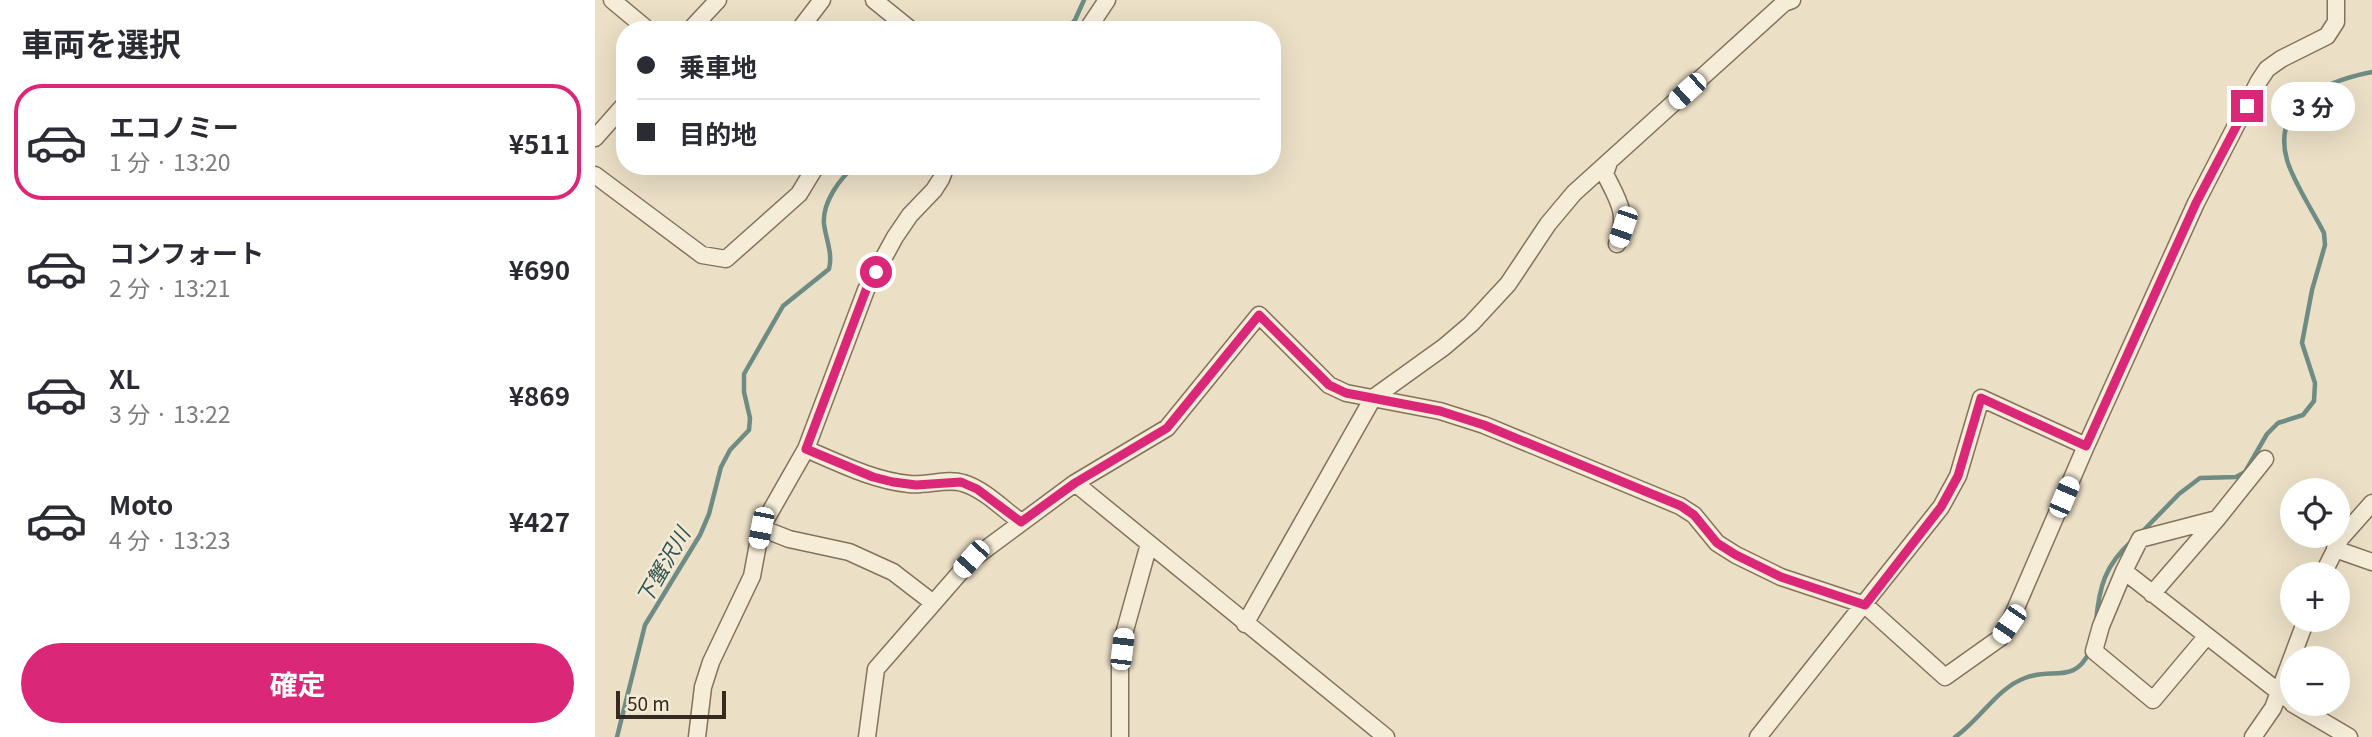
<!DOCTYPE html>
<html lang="ja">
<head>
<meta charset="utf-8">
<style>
	:root { --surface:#fff; --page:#f7f7f7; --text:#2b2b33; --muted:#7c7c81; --line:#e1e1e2; --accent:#db2777 }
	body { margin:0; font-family:Georgia,"Noto Sans JP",serif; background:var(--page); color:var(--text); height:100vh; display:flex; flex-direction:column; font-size:26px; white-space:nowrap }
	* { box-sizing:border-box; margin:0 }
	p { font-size:23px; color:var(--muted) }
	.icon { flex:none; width:38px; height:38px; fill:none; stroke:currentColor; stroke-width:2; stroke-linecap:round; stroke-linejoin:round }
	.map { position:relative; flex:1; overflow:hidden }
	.sheet { display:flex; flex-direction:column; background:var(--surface); width:595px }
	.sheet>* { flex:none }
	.top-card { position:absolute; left:21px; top:21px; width:665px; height:154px; border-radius:28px; box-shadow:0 7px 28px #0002; display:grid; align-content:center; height:154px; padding:0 21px; background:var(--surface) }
	.fabs { position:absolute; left:1685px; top:478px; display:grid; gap:14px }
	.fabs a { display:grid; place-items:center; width:70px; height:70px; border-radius:50%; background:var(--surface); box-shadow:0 7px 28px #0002; font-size:35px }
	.scale { position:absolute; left:21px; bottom:18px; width:110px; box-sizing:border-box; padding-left:7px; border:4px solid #362a20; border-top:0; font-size:19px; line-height:24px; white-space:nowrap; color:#362a20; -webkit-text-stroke:5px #f3ead5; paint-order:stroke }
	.end { position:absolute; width:32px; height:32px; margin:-16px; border:9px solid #db2777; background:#fff; box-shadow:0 0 0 4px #fff }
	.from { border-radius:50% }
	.bubble { position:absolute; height:49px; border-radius:24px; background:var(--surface); box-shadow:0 7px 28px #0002; font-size:23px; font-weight:700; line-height:49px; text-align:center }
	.car { position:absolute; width:21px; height:42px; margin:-21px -10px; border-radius:9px; box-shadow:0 0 5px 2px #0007; background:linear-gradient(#fff 24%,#345 0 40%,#fff 0 76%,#345 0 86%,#fff 0) }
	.top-card b { display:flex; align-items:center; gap:24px; height:66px; font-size:26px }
	.top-card b+b { border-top:2px solid var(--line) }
	.top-card i { width:18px; height:18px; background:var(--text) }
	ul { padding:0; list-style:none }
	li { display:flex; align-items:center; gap:21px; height:116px; margin:0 14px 10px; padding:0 7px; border:4px solid transparent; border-radius:28px }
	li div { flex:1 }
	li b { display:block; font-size:26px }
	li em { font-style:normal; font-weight:700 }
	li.current { border-color:var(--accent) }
	li>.icon { width:63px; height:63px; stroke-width:1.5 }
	h2 { padding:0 21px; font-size:32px; line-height:84px }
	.cta { display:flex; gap:14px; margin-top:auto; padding:14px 21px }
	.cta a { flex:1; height:80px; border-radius:42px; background:var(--accent); color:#fff; font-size:28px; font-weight:700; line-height:80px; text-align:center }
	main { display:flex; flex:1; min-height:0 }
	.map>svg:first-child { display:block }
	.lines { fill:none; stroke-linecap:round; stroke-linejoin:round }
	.stream { stroke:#6e8c84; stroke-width:4.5 }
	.minor-casing { stroke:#84725d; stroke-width:19 }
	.minor { stroke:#f6edd9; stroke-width:16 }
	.route { stroke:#db2777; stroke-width:9 }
	.labels { text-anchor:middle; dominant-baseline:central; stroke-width:5; stroke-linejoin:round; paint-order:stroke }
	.water-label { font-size:21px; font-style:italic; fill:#305452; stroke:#f3ead5 }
</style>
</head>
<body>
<main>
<section class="sheet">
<h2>車両を選択</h2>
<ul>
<li class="current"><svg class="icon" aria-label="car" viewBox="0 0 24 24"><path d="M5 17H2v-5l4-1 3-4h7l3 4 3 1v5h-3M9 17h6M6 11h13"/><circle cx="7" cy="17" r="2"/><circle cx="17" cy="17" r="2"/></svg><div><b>エコノミー</b><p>1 分 · 13:20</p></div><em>¥511</em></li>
<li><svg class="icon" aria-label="car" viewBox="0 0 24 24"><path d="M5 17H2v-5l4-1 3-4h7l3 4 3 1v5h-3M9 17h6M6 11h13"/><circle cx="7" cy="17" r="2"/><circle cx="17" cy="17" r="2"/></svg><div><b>コンフォート</b><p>2 分 · 13:21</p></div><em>¥690</em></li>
<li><svg class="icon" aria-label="car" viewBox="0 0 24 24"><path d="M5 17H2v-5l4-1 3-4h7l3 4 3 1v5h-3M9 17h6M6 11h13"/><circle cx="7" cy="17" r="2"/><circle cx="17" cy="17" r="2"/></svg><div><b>XL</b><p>3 分 · 13:22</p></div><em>¥869</em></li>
<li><svg class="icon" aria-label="car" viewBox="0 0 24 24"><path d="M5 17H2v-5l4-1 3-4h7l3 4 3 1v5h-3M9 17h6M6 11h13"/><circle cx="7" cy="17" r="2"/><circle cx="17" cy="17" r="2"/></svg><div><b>Moto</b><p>4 分 · 13:23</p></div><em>¥427</em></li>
</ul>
<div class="cta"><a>確定</a></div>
</section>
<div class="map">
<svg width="1777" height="737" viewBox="0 0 1777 737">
	<rect width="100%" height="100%" fill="#ebdfc6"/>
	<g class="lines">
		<path class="stream" d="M 471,30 L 480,20 L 489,0
			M 1546,533 L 1584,494 L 1605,478 L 1641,477 L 1650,472 L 1672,434 L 1683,423 L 1708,415 L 1719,401 L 1720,383 L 1707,343 L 1717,290 L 1730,245 L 1729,233 C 1719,213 1698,181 1692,160 C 1676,103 1732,81 1777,72
			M 1501,622 C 1504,587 1510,565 1537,541
			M 22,737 L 50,625 L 105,535 L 114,514 L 126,467 L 135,450 L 154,430 L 155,418 L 149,392 L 149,374 L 188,306 L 234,269 C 238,253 231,240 229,224 C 227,203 245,177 261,166
			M 1360,737 C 1385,720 1402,688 1430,678 C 1457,667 1479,685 1495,651"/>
		<defs>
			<path id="minor" d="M 17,0 L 53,30
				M 279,0 L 316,30
				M 95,30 L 123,0
				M 204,30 L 227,0
				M 492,30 L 512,0
				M 0,138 L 30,104
				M 1014,162 L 1010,174 C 1023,200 1034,214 1022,244
				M 0,175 L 107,255 L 131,259 L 204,194 L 221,166
				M 211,449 C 244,463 277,480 314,484 C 331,486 352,478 368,483 C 389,489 409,510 426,522
				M 1670,459 L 1622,519 L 1545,539 L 1529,571 L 1698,703
				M 480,483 L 791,737
				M 166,528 L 194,539 L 254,552 L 298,572 L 337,602
				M 1740,549 L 1777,562
				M 1529,571 L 1506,626 L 1499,651 L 1558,700 L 1611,637
				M 1728,574 L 1746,538 L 1777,503
				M 1557,594 L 1622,519
				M 650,624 L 778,398 L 849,347 L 876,324 L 913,284 L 953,224 L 979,193 L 1189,3 L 1197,0
				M 1698,704 L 1754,737
				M 102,737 L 108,687 L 116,662 L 157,576 L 166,528 L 211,449 L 271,290 L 300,237 L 315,215 L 339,190 L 346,179 L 351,166
				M 272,737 L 281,669 L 376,560 L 480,483 L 572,428 L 664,315 L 734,385 L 751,393 L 845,411 L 889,425 L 1085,506 L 1099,515 L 1122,543 L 1141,555 L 1186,577 L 1270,605 L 1350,677 L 1405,638 L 1414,624 L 1491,446 L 1601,203 L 1664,81 L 1672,69 L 1686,59 L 1732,36 L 1741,22 L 1741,0
				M 525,737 L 525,663 L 529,634 L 554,544
				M 1163,737 L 1346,507 L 1363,476 L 1386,398 L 1491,446
				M 1658,737 L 1678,708 L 1711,620"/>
		</defs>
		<use href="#minor" class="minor-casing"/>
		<use href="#minor" class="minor"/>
	</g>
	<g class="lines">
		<path class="route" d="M 281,272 L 271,290 L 211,449 L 278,477 L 298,482 L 321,485 L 366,482 L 382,489 L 426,522 L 480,483 L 572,428 L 664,315 L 734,385 L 751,393 L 845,411 L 889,425 L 1086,506 L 1099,515 L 1122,543 L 1141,555 L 1186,577 L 1270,605 L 1346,507 L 1363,476 L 1386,398 L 1491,446 L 1601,203 L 1652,106"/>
	</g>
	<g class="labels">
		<g class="water-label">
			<text transform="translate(67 565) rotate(-60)">下蟹沢川</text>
		</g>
	</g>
</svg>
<div class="fabs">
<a><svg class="icon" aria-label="locate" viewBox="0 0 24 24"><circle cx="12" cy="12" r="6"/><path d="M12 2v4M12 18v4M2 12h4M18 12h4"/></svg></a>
<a>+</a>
<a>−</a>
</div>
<div class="scale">50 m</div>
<i class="end from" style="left:281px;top:272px"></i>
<i class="end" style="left:1652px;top:106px"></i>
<div class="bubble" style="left:1676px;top:82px;width:84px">3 分</div>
<i class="car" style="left:1092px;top:91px;rotate:228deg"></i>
<i class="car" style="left:1028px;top:227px;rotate:199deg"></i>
<i class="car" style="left:1469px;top:497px;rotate:23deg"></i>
<i class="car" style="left:166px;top:528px;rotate:191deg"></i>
<i class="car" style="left:376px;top:559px;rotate:222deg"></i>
<i class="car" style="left:1414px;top:624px;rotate:214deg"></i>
<i class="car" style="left:527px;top:649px;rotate:7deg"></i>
<div class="top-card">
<b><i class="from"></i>乗車地</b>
<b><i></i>目的地</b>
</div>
</div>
</main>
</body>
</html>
